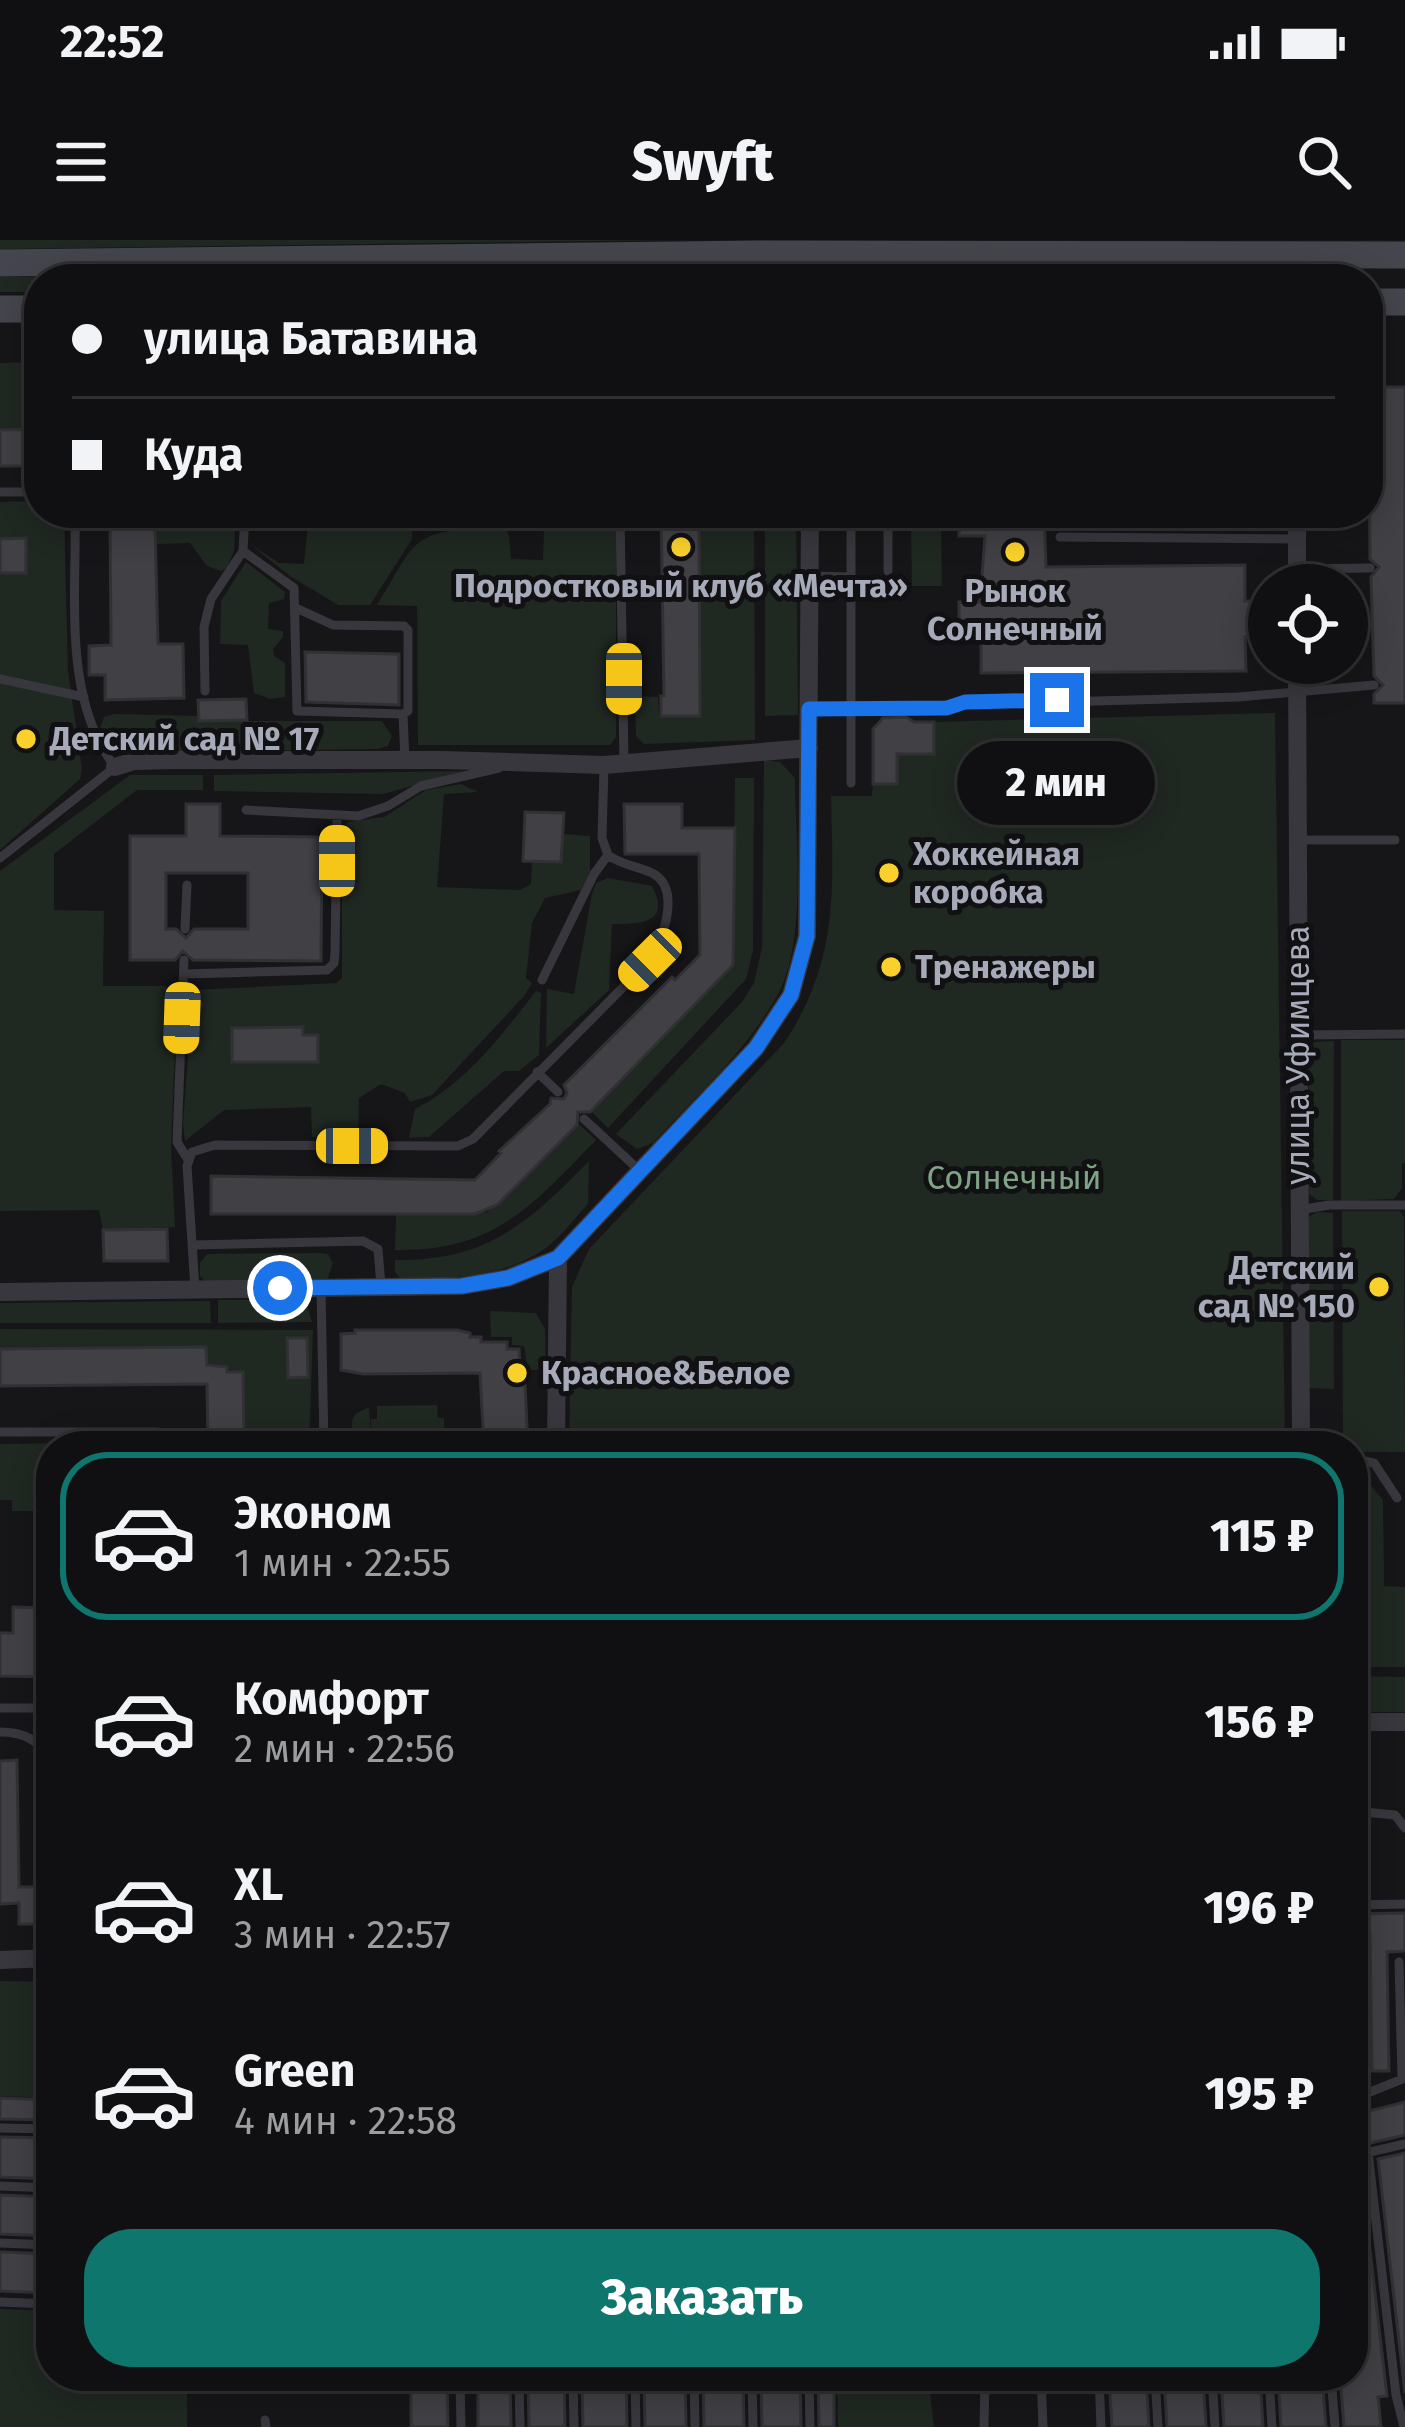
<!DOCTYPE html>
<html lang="ru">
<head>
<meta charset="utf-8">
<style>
	:root { --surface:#101012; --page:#1e1e20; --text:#f1f3f6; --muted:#9c9d9f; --line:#303032; --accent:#0f766e }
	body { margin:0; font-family:"Fira Sans",sans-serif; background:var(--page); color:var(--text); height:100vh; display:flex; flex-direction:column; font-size:45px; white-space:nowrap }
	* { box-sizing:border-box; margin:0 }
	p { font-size:39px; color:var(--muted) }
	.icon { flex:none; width:66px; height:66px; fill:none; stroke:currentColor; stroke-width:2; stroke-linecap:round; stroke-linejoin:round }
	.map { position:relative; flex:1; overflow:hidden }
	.sheet { position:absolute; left:36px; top:1191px; width:1332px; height:960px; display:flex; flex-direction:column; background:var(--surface); border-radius:48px; box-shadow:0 6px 30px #0003,0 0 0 3px var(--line) }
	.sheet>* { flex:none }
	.banner { position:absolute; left:24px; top:24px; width:1359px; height:264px; border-radius:48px; box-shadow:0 6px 30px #0003,0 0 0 3px var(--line); display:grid; align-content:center; height:264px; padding:0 48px; background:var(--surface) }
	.controls { position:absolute; left:1248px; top:324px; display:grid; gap:24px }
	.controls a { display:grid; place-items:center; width:120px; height:120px; border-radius:50%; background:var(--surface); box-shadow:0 6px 30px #0003,0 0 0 3px var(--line); font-size:60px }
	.end { position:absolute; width:54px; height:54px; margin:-27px; border:15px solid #1a73e8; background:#fff; box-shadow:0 0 0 6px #fff }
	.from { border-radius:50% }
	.bubble { position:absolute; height:84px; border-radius:42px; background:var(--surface); box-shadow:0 6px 30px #0003,0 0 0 3px var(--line); font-size:39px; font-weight:800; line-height:84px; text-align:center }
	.car { position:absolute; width:36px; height:72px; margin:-36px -18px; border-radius:15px; box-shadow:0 0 9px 3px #0007; background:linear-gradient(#f5c518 24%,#345 0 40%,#f5c518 0 76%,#345 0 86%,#f5c518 0) }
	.banner b { display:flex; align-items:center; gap:42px; height:114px; font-size:45px }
	.banner b+b { border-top:3px solid var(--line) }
	.banner i { width:30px; height:30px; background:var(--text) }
	ul { padding:21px 0 0; list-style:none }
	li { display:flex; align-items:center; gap:36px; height:168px; margin:0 24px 18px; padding:0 24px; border:6px solid transparent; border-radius:48px }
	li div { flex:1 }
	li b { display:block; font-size:45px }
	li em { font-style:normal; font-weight:800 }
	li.active { border-color:var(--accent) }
	li>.icon { width:108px; height:108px; stroke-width:1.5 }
	.action { display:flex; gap:24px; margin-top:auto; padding:24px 48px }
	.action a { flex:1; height:138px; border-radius:48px; background:var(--accent); color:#fff; font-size:48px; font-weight:800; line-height:138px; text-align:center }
	.status { display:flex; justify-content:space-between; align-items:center; height:84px; padding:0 60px; background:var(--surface); direction:ltr }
	.status svg { height:33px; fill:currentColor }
	header { display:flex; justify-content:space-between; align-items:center; height:156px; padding:0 48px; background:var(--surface); font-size:54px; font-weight:800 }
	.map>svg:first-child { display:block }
	.green { fill:#202822 }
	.building { fill:#404045; stroke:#313034; stroke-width:3; fill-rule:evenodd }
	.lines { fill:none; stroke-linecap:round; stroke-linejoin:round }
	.service { stroke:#37373d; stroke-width:9 }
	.minor { stroke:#37373d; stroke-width:18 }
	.secondary { stroke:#45464d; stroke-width:27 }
	.route { stroke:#1a73e8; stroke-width:15 }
	.poi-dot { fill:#fad12c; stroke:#111113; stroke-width:4.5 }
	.labels { text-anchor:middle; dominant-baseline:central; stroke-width:10; stroke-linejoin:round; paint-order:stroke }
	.poi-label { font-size:33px; font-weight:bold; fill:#a7aab9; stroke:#111113; text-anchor:start }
	.street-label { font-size:33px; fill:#a7aab9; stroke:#111113 }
	.park-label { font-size:33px; fill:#7ea485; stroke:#111113 }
</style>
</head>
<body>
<div class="status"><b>22:52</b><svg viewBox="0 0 49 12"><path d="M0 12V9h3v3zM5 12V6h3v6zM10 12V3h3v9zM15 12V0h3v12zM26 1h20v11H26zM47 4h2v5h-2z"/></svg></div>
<header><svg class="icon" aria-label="menu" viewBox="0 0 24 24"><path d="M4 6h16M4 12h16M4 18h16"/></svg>Swyft<svg class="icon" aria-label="search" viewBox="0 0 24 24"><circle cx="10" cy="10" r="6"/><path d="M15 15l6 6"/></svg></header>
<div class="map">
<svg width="1405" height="2187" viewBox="0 0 1405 2187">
	<rect width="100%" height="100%" fill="#161618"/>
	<path class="green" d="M 0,0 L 668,0 L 0,9 Z
		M 854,31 L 1281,32 L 1292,39 L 854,39 Z
		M 693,33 L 704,39 L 39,39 L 39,52 L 0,52 L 0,37 Z
		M 39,122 L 39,189 L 0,190 L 0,123 Z
		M 39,261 L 39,273 L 64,275 L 68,431 L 82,529 L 80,539 L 0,610 L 0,262 Z
		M 147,273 L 236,273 L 234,311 L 227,328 L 221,331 L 207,326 L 190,303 L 156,304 L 155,288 L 148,288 Z
		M 309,273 L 421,273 L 421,285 L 412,285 L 412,299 L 370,365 L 338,365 L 290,336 L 250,304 L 279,323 L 304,324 Z
		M 490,273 L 499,273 L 509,296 L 511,319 L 543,320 L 544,289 L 552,274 L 605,275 L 616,284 L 616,497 L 610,505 L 418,505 L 417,366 L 377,365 C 416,303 408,290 487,289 Z
		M 699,273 L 754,273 L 755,500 L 644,504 L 636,496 L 635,456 L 658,457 L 659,476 L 700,475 Z
		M 765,273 L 796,273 L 798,475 L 765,476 Z
		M 911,283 L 941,283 L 942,346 L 912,346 Z
		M 246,322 L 285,352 L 284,359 L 269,363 L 268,389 L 283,391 L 283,397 L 273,409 L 274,416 L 285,423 L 285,457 L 270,459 L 254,453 L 248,405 L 220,404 L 221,361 Z
		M 1275,473 L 1285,1206 L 569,1206 L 572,1047 L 589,1009 L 785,802 C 839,718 833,652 831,556 L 872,556 L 873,544 L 896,544 L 897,514 L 934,514 L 934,482 Z
		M 113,474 L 199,476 L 199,481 L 382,481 L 392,496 L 388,506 L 377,509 L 130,512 L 109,505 L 100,489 L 104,477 Z
		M 764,520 L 780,522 L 795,538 C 795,600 807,697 779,752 C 748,810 696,856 653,903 L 637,909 L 616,894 L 742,762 L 754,743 L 762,708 Z
		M 466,531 L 383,554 L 214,551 L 214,535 Z
		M 130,535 L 203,535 L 203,550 L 137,550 L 54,614 L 54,670 L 104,671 L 103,746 L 166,746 L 177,757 L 171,908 L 175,987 L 103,990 L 99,970 L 0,971 L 0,631 Z
		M 735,538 L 754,538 L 753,710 L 746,739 L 608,888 L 591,871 L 733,725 Z
		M 461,544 L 478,552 L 444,554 L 437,647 L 520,650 L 531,644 L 532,621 L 561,622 L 563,594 L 590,596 L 590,631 L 581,650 L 545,658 L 532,683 L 526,738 L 532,743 L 524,756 L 432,855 L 410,862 L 405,853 L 381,844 L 359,858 L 358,896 L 312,897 L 311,867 L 224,870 L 185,901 L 183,884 L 193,750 L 336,743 L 342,738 L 342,592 L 348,582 L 384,577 L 426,550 Z
		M 608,638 L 652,646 C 672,684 639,684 612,684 L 609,750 L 546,808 L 547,749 L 574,754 L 592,654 L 596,643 Z
		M 536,751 L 541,753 L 539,815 L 519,831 L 504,831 L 429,897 L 409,898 L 415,869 C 465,844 502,795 536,751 Z
		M 1341,800 L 1405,800 L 1405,923 L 1402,923 L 1402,948 L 1394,959 L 1341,961 Z
		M 1334,801 L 1333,960 L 1317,960 L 1309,954 L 1309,808 L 1315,802 Z
		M 579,884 L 596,900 C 532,966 494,1012 395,1010 L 396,974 L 487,972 Z
		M 589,921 L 588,964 C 573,980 558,1001 540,1012 C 498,1038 449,1039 401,1039 L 395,1032 L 395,1020 C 488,1021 528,983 589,921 Z
		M 1342,971 L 1399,971 L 1404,977 L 1405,1212 L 1353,1212 L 1353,1206 L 1343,1206 Z
		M 1317,972 L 1333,973 L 1334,1149 L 1308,1148 L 1309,977 Z
		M 319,1013 L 328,1014 L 333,1023 L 327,1040 L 206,1043 L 200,1036 L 200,1023 L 207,1014 Z
		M 218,1060 L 299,1060 L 308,1068 L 312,1082 L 218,1083 Z
		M 210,1061 L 211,1083 L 0,1083 L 0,1063 Z
		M 490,1071 L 536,1073 L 545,1089 L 546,1130 L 528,1130 L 524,1106 L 512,1105 L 512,1097 L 491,1097 Z
		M 0,1089 L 313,1090 L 309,1206 L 244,1206 L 243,1133 L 207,1125 L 206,1107 L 0,1109 Z
		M 437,1165 L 438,1178 L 444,1178 L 444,1206 L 352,1206 L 352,1181 L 355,1174 L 369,1167 L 371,1194 L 371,1179 L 377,1179 L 377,1166 Z
		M 157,1202 L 157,1206 L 51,1206 L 51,1271 L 12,1271 L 12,1260 L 0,1260 L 0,1204 Z
		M 1354,1226 L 1383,1260 L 1384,1346 L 1405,1347 L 1405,1427 L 1353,1427 Z
		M 1353,1436 L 1405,1437 L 1405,1472 L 1353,1472 Z
		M 0,1741 L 51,1742 L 51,1858 L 0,1856 Z
		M 0,2069 L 51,2071 L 51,2136 L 187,2136 L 187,2187 L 0,2187 Z
		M 837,2136 L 928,2136 L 934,2187 L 838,2187 Z"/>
	<path class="building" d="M 1385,147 L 1405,147 L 1405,463 L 1374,463 L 1374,454 L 1383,445 L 1374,436 L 1371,337 L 1379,327 L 1370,319 L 1369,185 L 1374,184 L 1374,173 L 1384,173 Z
		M 39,189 L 39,226 L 0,226 L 0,190 Z
		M 110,273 L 147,273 L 148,288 L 155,287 L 158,404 L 183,404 L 184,458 L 105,460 L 105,435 L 89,435 L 89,406 L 111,405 Z
		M 661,273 L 699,273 L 700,476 L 661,476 L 661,456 L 664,456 Z
		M 959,273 L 1044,273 L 1046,327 L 1245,325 L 1245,361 L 1263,361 L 1263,397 L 1245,397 L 1246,431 L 981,433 L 981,397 L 959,397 L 959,362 L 980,362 L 985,296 L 959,296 Z
		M 26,298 L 26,333 L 0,333 L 0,299 Z
		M 305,412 L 399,414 L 399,465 L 306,462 Z
		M 246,459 L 247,480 L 199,481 L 198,460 Z
		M 906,477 L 914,482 L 934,482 L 934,514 L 897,514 L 897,544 L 873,544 L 873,489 L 883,478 Z
		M 186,564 L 220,564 L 220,596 L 322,597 L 321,721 L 193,720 L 183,711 L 175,720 L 130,720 L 130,596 L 186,596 ZM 166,633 L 248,633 L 248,689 L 194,689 L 186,698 L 176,689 L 166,689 Z
		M 624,564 L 682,564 L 682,588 L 735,588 L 733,725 L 590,872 L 578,872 L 577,885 L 497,965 L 475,974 L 211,974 L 211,936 L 475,940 L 501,913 L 499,911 L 550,864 L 551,858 L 564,859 L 567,853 L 564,845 L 672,737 L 675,740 L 700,715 L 699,614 L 625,614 Z
		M 525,572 L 564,573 L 561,622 L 523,621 Z
		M 303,787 L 303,795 L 318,795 L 318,822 L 232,822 L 232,788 Z
		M 167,989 L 168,1021 L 104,1021 L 103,990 Z
		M 355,1090 L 457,1090 L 470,1093 L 470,1097 L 481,1097 L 481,1102 L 507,1102 L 507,1109 L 519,1109 L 520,1125 L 524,1125 L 528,1206 L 484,1206 L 480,1133 L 363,1134 L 341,1130 L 341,1094 L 355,1093 Z
		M 287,1098 L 307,1098 L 308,1137 L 288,1138 Z
		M 206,1107 L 207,1125 L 227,1127 L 227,1132 L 243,1132 L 244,1206 L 208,1206 L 207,1144 L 0,1146 L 0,1109 Z
		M 13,1367 L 51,1368 L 51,1437 L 0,1436 L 0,1393 L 13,1393 Z
		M 17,1520 L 19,1647 L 51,1647 L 51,1681 L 41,1681 L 41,1684 L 19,1684 L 19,1663 L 0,1664 L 0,1521 Z
		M 1405,1673 L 1405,1711 L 1387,1712 L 1389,1831 L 1372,1831 L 1370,1694 L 1353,1693 L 1353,1674 Z
		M 0,1858 L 51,1860 L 51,1880 L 0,1879 Z
		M 1405,1862 L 1405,1895 L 1353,1907 L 1353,1875 Z
		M 0,1897 L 51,1898 L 51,1939 L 0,1937 Z
		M 1405,1913 L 1405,2153 L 1378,1919 Z
		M 1360,1924 L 1387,2156 L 1378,2157 L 1381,2187 L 1344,2187 L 1340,2136 L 1353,2136 L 1353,1925 Z
		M 0,1955 L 51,1957 L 51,1996 L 0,1994 Z
		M 0,2012 L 51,2014 L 45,2053 L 0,2051 Z
		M 447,2136 L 448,2187 L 411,2187 L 411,2137 Z
		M 528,2136 L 564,2136 L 565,2187 L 529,2187 Z
		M 582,2136 L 626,2136 L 627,2187 L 583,2187 Z
		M 644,2136 L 685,2136 L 686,2187 L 645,2187 Z
		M 703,2136 L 743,2136 L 744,2187 L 704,2187 Z
		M 761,2136 L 800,2136 L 801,2187 L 762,2187 Z
		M 818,2136 L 834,2136 L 834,2187 L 819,2187 Z
		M 1109,2136 L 1146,2136 L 1149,2187 L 1112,2187 Z
		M 1164,2136 L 1203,2136 L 1206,2187 L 1167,2187 Z
		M 1221,2136 L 1260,2136 L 1263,2187 L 1224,2187 Z
		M 1278,2136 L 1322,2136 L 1326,2187 L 1281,2187 Z
		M 510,2141 L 511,2187 L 478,2187 L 478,2142 Z"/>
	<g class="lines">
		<path class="service" d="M 0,252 L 39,252
			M 620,273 L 624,524
			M 851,273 L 851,337
			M 888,273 L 888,331
			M 1060,297 L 1297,299
			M 243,311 L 294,348 L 297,471 L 403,474 L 408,471 L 408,390 L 404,386 L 333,385 L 296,368
			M 1297,329 L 1370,328
			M 810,336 L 851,337 L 851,543
			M 0,439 L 84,457
			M 205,451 L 204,387 L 211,359 L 243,311 L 245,273
			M 809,469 L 1239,457 L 1374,445
			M 403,474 L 405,521
			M 246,570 L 358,576 L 388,566 L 421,546 L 499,528
			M 1297,600 L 1395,600
			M 0,618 L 115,527 C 62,458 77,356 75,273
			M 185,689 L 187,645
			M 184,720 L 177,902 L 187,918
			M 184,734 L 327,730 L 334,723 L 335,712 L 337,576
			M 542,740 L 594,634 L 608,615
			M 1298,795 L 1405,794
			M 537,832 L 558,852
			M 584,879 L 640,931
			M 1299,970 L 1329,965 L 1405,965
			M 194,1005 L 363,1001 L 378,1009 L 381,1046
			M 195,1049 L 187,926 L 192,912 L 215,905 L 458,906 L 473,899 L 650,720 C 663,700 682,648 652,633 C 637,626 621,625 608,615 L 602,598 L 604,525
			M 321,1049 L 324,1206
			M 0,1192 L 157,1192 L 166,1194 L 173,1206
			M 1353,1219 L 1374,1223 L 1397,1258
			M 0,1468 L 51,1468
			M 0,1492 C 66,1492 50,1553 51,1602
			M 1353,1571 L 1395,1575 L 1405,1588
			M 1353,1665 L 1405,1664
			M 1356,1721 L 1360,1856
			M 1399,1722 L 1402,1839
			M 1353,1859 L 1405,1838
			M 0,1888 L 51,1889
			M 1368,1912 L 1396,2155 L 1404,2187
			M 1353,1916 L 1405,1904
			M 0,1946 L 51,1948
			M 0,2003 L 51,2005
			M 0,2062 L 51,2064
			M 460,2136 L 461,2187
			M 519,2136 L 520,2187
			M 573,2136 L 574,2187
			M 635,2136 L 636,2187
			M 694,2136 L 695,2187
			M 752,2136 L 753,2187
			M 809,2136 L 810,2187
			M 1041,2136 L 1043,2187
			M 1099,2136 L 1101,2187
			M 1155,2136 L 1158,2187
			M 1212,2136 L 1215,2187
			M 1269,2136 L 1272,2187
			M 1331,2136 L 1335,2187
			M 265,2180 L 266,2187
			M 984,2187 L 985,2136"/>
		<path class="minor" d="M 1297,345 L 1297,273
			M 1297,423 L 1301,1206
			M 115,527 L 134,521 L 176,520 L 442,520 L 604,525 L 809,508
			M 0,1052 L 462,1046 L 508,1038 L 558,1018 L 756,808 L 791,755 L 807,696 L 810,273
			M 556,1206 L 558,1018
			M 1353,1482 L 1405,1482
			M 0,1720 L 51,1718"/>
		<path class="secondary" d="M 0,23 L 759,14 L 1405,15
			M 1368,62 L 1405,62
			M 0,69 L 39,69"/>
	</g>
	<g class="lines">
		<path class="route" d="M 280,1048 L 462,1046 L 508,1038 L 558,1018 L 756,808 L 791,755 L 807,696 L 809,469 L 947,468 L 965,462 L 1057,460"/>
	</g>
	<g class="poi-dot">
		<circle cx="681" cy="307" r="12"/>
		<circle cx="1015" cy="312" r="12"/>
		<circle cx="26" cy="499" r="12"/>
		<circle cx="889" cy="633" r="12"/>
		<circle cx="891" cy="727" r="12"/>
		<circle cx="1379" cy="1047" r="12"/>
		<circle cx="517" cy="1133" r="12"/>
	</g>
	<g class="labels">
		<g class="poi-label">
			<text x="681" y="346" text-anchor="middle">Подростковый клуб «Мечта»</text>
			<text x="1015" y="351" text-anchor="middle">Рынок<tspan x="1015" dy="38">Солнечный</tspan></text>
			<text x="50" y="499">Детский сад № 17</text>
			<text x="913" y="614">Хоккейная<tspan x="913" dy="38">коробка</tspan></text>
			<text x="915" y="727">Тренажеры</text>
			<text x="1355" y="1028" text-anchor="end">Детский<tspan x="1355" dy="38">сад № 150</tspan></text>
			<text x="541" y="1133">Красное&amp;Белое</text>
		</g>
		<g class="street-label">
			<text transform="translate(1298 815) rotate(-90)">улица Уфимцева</text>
		</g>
		<g class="park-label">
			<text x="1014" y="938">Солнечный</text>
		</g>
	</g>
</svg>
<div class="controls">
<a><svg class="icon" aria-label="locate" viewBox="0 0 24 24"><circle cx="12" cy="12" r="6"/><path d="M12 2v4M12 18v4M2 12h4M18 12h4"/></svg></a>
</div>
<i class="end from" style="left:280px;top:1048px"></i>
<i class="end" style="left:1057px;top:460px"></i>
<div class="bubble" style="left:957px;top:501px;width:198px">2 мин</div>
<i class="car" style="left:624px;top:439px;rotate:180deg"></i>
<i class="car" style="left:337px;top:621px;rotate:0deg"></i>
<i class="car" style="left:650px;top:720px;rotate:225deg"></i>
<i class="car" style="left:182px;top:778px;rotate:182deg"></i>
<i class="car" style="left:352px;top:906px;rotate:90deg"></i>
<div class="banner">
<b><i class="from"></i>улица Батавина</b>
<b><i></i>Куда</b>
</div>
<section class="sheet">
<ul>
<li class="active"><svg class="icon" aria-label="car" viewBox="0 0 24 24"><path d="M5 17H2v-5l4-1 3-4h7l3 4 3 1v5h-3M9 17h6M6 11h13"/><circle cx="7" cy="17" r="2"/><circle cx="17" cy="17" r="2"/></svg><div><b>Эконом</b><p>1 мин · 22:55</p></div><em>115 ₽</em></li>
<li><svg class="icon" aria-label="car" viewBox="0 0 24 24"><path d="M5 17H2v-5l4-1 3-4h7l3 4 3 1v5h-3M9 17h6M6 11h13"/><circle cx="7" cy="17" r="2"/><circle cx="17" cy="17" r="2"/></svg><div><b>Комфорт</b><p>2 мин · 22:56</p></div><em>156 ₽</em></li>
<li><svg class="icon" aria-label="car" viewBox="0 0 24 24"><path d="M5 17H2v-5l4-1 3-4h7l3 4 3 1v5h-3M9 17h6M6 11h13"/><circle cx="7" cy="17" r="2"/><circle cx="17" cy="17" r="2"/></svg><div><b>XL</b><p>3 мин · 22:57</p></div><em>196 ₽</em></li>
<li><svg class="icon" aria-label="car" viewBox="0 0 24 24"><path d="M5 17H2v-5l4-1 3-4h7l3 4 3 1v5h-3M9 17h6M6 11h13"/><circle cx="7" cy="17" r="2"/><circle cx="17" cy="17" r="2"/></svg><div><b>Green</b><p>4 мин · 22:58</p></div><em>195 ₽</em></li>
</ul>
<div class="action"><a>Заказать</a></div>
</section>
</div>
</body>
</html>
